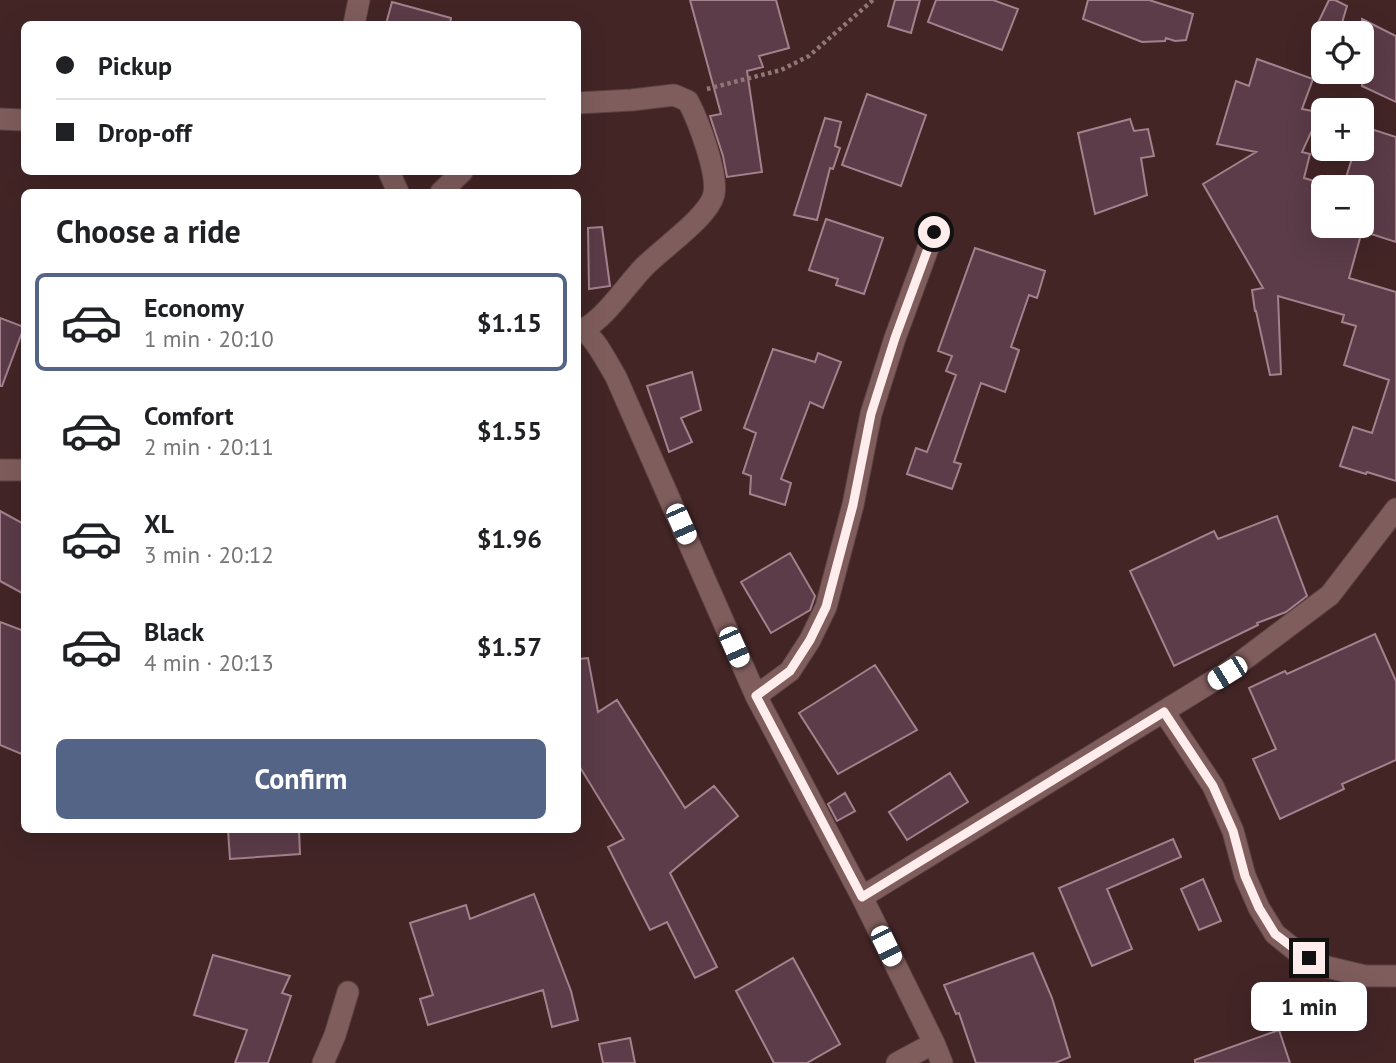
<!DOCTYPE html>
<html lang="en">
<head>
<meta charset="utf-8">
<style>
	:root { --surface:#fff; --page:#f2f2f2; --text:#202124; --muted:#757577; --line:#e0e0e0; --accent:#546486 }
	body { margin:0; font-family:"PT Sans",sans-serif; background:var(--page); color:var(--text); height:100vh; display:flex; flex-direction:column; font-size:26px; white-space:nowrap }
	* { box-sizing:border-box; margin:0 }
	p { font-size:23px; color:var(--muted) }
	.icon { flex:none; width:38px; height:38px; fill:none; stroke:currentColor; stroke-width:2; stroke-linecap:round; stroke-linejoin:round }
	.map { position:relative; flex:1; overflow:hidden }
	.sheet { position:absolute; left:21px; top:189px; width:560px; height:644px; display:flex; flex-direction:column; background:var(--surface); border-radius:10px; box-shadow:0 7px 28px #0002 }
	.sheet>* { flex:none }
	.guide { position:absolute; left:21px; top:21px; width:560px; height:154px; border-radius:10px; box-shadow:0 7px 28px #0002; display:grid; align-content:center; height:154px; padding:0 35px; background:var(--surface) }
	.tools { position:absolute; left:1311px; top:21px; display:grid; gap:14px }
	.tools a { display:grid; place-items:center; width:63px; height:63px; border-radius:10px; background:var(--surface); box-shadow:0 7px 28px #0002; font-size:35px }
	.end { position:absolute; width:32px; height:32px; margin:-16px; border:9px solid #feedec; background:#111; box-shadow:0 0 0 4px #111 }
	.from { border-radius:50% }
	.bubble { position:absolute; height:49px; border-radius:10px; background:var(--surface); box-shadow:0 7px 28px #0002; font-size:23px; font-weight:700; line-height:49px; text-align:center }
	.car { position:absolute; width:21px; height:42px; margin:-21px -10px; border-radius:9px; box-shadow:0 0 5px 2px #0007; background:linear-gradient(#fff 24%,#345 0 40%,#fff 0 76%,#345 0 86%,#fff 0) }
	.guide b { display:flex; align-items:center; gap:24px; height:66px; font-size:26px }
	.guide b+b { border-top:2px solid var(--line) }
	.guide i { width:18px; height:18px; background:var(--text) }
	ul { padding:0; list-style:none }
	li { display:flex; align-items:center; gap:21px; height:98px; margin:0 14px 10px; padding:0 21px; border:4px solid transparent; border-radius:10px }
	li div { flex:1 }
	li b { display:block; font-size:26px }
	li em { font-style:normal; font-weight:700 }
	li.on { border-color:var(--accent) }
	li>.icon { width:63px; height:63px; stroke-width:1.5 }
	h2 { padding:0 35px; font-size:32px; line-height:84px }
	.primary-button { display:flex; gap:14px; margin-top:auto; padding:14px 35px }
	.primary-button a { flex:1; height:80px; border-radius:10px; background:var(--accent); color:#fff; font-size:28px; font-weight:700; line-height:80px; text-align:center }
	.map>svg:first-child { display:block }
	.building { fill:#5b3c48; stroke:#a4818d; stroke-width:2 }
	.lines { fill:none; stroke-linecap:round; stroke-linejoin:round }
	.street-casing { stroke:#5c4344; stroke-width:23 }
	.path { stroke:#8f7677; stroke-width:4.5; stroke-dasharray:3.5 3.5; stroke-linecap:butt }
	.street { stroke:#805d5d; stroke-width:21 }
	.route { stroke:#feedec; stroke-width:9 }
</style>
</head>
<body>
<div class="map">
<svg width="1396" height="1063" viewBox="0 0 1396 1063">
	<rect width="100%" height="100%" fill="#432526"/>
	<path class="building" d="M 690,0 L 776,0 L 789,48 L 759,56 L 763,67 L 747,71 L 762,172 L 727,177 L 723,156 L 710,116 L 721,114 Z
		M 895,0 L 920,0 L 911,33 L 888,26 Z
		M 936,0 L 993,0 L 1018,9 L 1002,50 L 928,22 Z
		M 1088,0 L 1149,0 L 1193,14 L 1186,40 L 1175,41 L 1166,38 L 1165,41 L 1142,42 L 1083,19 Z
		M 1329,0 L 1335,0 L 1347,6 L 1339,33 L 1325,33 L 1315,29 Z
		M 392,2 L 451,18 L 450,24 L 386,24 Z
		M 1362,19 L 1396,36 L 1396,102 L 1362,86 Z
		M 1257,59 L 1313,79 L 1302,109 L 1318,112 L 1314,126 L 1302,152 L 1310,154 L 1304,178 L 1335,187 L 1323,187 L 1323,226 L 1362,226 L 1362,187 L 1343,187 L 1355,149 L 1362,149 L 1362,126 L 1396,137 L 1396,242 L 1362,231 L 1349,278 L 1396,292 L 1396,481 L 1367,472 L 1366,474 L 1340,466 L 1353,427 L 1372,433 L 1389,380 L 1344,365 L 1356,326 L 1342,322 L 1344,315 L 1278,296 L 1281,374 L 1270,375 L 1256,311 L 1255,311 L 1252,290 L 1263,288 L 1203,184 L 1256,152 L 1217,144 L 1236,81 L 1249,86 Z
		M 867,94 L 926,115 L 901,186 L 842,165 Z
		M 825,118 L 841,122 L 835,146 L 840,148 L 833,169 L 830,168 L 817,220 L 794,215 Z
		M 1130,119 L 1134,131 L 1148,129 L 1154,156 L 1141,158 L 1147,195 L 1095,214 L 1078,133 Z
		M 826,219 L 883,238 L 864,294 L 836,285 L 838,279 L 809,270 Z
		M 602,227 L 610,286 L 589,289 L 588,228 Z
		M 975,248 L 1045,271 L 1037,298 L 1029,295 L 1011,347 L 1019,350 L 1005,392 L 981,383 L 954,462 L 961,464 L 952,489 L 907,474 L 916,448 L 927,452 L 956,375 L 946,371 L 952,356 L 938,351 Z
		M 0,318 L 24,327 L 2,386 L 0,386 Z
		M 773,349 L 815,362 L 818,353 L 841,362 L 823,408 L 810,402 L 781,479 L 791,483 L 785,505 L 750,494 L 751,476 L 743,473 L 756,433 L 744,428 Z
		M 692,372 L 701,410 L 681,418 L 692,442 L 669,452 L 647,386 Z
		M 0,511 L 24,524 L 24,594 L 0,581 Z
		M 1277,516 L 1307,596 L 1286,612 L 1257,623 L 1258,625 L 1174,666 L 1130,571 L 1214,531 L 1218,539 Z
		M 790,553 L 815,596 L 810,610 L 771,633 L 741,582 Z
		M 0,622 L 24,631 L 24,755 L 0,745 Z
		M 1375,634 L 1396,681 L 1396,760 L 1342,784 L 1344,789 L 1280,819 L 1253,759 L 1276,749 L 1249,688 L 1285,671 L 1287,674 Z
		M 588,658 L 598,712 L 617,700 L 685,808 L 714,786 L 738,816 L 670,873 L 717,967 L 695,978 L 667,922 L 650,930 L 608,847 L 624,839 L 578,764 L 578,659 Z
		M 875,665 L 917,730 L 838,774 L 799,713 Z
		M 950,773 L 968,802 L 907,840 L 889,812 Z
		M 845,793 L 855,811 L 837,821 L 828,804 Z
		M 228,830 L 299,830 L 300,854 L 230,859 Z
		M 1173,839 L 1181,857 L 1107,889 L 1132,949 L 1092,966 L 1059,888 Z
		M 1203,879 L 1221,921 L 1199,930 L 1181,889 Z
		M 534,894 L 571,991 L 578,1020 L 552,1027 L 543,990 L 428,1025 L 420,999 L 433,995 L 410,923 L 466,905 L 470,919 Z
		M 1033,953 L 1052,998 L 1070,1057 L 1055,1063 L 976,1063 L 959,1013 L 956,1014 L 944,985 Z
		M 213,955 L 290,976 L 282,993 L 291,996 L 268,1063 L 235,1063 L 247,1030 L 194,1015 Z
		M 793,958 L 840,1044 L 807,1063 L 774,1063 L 736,991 Z
		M 1279,1030 L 1290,1063 L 1195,1063 L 1195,1060 Z
		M 630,1038 L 635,1063 L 603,1063 L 599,1044 Z"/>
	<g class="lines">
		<defs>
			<path id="street" d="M 354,24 L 359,0
				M 578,103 L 632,100 L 674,95 L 688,101 C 698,120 718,172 714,194 C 709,217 661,249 643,268 C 626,286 605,318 584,329
				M 0,119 L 24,120
				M 389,172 L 398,192
				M 441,192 L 462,172
				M 578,328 C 592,331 608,364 616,377 L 756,696 L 862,897 L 934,1043 L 942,1063
				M 0,470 L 24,470
				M 756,696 L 790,671 L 810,640 L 826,607 L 853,505 L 871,414 L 895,338 L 934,232
				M 1164,712 L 1213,786 L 1233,831 L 1245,876 L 1259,908 L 1275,934 L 1295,950 L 1323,966 L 1365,976 L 1396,976
				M 862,897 L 1226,673 L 1330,595 L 1396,509
				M 323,1063 L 335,1035 L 348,992
				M 897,1063 L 934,1043"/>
		</defs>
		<use href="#street" class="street-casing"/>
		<path class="path" d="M 707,89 L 781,70 L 809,56 L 873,0"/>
		<use href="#street" class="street"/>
	</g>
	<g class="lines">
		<path class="route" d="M 934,232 L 895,338 L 871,414 L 853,505 L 826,607 L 810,640 L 790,671 L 756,696 L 862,897 L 1164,712 L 1213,786 L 1233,831 L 1245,876 L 1259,908 L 1275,934 L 1296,950 L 1309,958"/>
	</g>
</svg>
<div class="tools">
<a><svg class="icon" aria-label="locate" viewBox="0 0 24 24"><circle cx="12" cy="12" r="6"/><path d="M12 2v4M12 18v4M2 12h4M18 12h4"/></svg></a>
<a>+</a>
<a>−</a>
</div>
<i class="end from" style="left:934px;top:232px"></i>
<i class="end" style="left:1309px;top:958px"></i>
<div class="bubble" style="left:1251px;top:982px;width:116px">1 min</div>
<i class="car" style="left:681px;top:524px;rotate:156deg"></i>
<i class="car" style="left:734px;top:647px;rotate:156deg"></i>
<i class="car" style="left:1227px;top:673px;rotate:238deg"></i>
<i class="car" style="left:886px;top:946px;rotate:154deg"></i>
<div class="guide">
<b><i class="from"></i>Pickup</b>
<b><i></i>Drop-off</b>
</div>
<section class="sheet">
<h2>Choose a ride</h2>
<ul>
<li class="on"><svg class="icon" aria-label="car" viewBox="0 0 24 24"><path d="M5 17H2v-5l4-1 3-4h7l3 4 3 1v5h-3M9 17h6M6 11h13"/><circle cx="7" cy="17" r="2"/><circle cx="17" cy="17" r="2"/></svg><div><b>Economy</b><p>1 min · 20:10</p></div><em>$1.15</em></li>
<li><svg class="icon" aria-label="car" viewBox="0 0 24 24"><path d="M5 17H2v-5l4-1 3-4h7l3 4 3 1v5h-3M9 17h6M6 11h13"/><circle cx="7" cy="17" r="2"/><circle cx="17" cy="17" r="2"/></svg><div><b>Comfort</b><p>2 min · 20:11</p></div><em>$1.55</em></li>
<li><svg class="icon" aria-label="car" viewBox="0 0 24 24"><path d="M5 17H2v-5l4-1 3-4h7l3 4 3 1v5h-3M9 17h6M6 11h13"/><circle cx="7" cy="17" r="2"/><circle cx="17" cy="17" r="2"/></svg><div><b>XL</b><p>3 min · 20:12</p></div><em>$1.96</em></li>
<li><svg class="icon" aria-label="car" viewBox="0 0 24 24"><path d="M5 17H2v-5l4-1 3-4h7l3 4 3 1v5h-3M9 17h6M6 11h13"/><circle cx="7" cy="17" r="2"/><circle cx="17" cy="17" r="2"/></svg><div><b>Black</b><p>4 min · 20:13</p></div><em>$1.57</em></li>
</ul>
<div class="primary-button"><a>Confirm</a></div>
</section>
</div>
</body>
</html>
